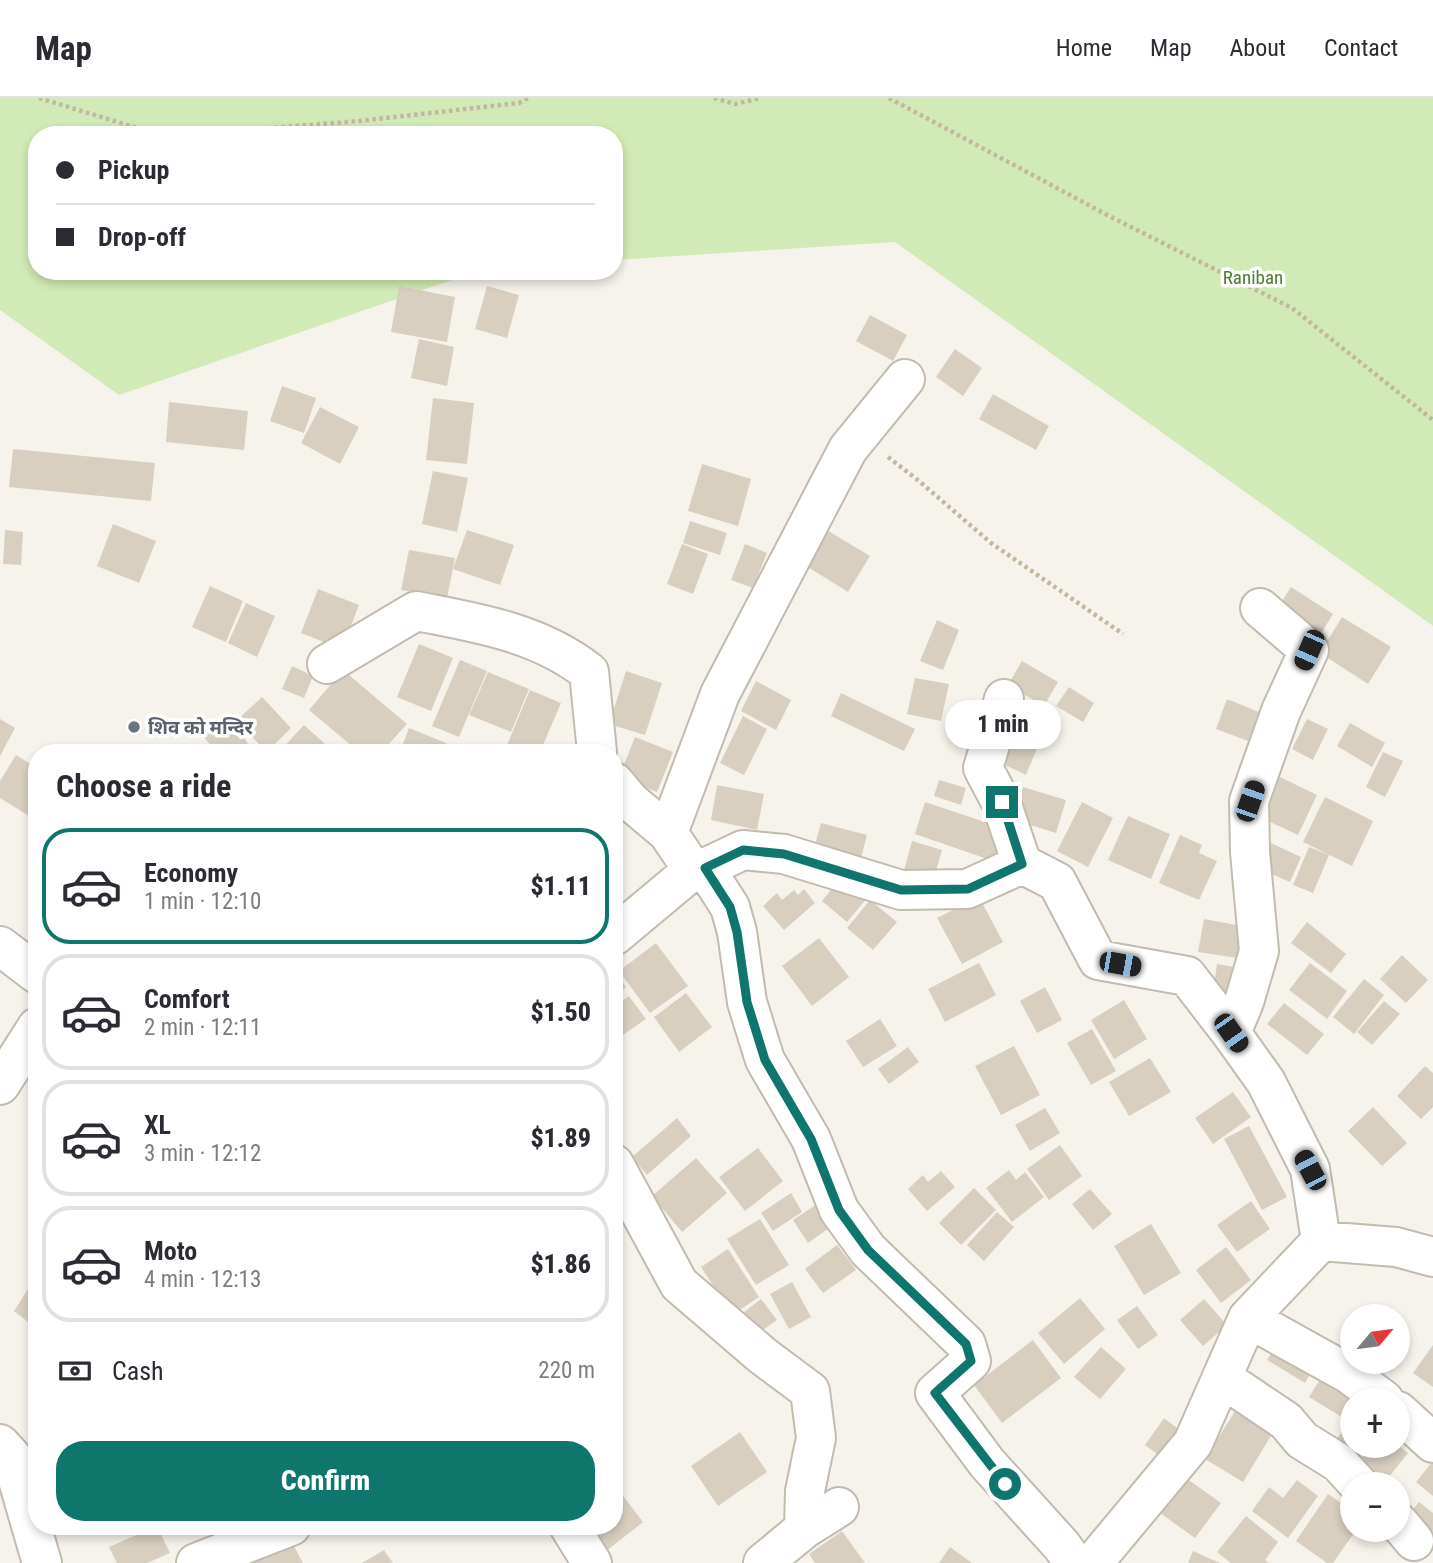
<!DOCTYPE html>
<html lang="en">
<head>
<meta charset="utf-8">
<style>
	:root { --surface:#fff; --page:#f2f2f3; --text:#2b2b33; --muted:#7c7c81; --line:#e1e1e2; --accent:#0f766e }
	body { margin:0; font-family:"Roboto Condensed","Noto Sans Devanagari",sans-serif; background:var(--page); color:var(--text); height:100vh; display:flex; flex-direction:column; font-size:26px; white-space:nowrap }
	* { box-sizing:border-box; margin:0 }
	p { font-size:23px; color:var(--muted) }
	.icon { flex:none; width:38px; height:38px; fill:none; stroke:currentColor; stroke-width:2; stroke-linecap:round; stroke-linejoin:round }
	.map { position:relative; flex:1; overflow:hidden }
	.sheet { position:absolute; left:28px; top:646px; width:595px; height:791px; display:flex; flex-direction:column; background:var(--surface); border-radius:28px; box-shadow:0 4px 10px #0003 }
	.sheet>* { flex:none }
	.hud { position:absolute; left:28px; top:28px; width:595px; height:154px; border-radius:28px; box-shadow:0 4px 10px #0003; display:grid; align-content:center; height:154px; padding:0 28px; background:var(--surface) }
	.needle { width:46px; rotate:61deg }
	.buttons { position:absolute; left:1340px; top:1206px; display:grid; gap:14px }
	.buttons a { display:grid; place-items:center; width:70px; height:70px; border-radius:50%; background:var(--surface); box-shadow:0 4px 10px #0003; font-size:35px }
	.end { position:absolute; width:32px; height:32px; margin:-16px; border:9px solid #0f766e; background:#fff; box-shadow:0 0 0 4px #fff }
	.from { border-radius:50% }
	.bubble { position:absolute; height:49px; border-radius:24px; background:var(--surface); box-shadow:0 4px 10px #0003; font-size:23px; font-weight:800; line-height:49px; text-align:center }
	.car { position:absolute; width:21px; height:42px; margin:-21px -10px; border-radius:9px; box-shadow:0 0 5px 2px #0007; background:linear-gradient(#222 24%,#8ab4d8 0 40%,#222 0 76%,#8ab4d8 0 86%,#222 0) }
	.hud b { display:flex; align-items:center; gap:24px; height:66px; font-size:26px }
	.hud b+b { border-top:2px solid var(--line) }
	.hud i { width:18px; height:18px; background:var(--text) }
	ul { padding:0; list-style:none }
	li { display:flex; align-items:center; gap:21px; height:116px; margin:0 14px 10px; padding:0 14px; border:4px solid var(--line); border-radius:28px }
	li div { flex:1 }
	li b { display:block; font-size:26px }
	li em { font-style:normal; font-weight:800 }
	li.selected { border-color:var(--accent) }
	li>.icon { width:63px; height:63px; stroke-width:1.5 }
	h2 { padding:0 28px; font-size:32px; line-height:84px }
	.pay { display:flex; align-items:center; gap:18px; height:77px; padding:0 28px; font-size:26px }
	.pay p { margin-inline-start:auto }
	.primary-button { display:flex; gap:14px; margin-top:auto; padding:14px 28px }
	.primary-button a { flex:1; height:80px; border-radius:28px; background:var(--accent); color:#fff; font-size:28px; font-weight:800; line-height:80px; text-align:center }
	header { display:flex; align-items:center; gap:42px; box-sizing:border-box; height:98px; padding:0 35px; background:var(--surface); border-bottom:2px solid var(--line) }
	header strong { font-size:33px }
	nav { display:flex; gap:38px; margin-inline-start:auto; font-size:24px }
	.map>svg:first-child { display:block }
	.green { fill:#d2eab5 }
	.building { fill:#d8cfc1 }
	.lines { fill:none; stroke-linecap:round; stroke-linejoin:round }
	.minor-casing { stroke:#c2bbae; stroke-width:42 }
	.path { stroke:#c4b79f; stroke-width:4.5; stroke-dasharray:3.5 3.5; stroke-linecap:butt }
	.minor { stroke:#fff; stroke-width:38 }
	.route { stroke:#0f766e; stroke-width:9 }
	.worship-dot { fill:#6b7280; stroke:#fff; stroke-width:2.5 }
	.labels { text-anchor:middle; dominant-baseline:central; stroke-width:7; stroke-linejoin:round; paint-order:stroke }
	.park-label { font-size:19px; fill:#4a7f2a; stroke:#fff }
	.worship-label { font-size:19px; font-weight:bold; fill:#5b616d; stroke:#fff; text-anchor:start }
</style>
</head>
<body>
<header>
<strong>Map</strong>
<nav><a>Home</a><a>Map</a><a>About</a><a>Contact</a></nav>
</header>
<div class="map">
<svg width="1433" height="1465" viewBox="0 0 1433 1465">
	<rect width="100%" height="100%" fill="#f6f3ec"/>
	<path class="green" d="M 0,0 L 1433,0 L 1433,528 L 895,144 L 614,162 L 614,37 L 37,37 L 37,173 L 478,173 L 119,297 L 0,212 Z"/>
	<path class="building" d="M 399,188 L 455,199 L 447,244 L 391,234 Z
		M 487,188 L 519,197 L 507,240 L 475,231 Z
		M 870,217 L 907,237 L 893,263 L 856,243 Z
		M 419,241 L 454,249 L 447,288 L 411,280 Z
		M 955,251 L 982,270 L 963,298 L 936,279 Z
		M 282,288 L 316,300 L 304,335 L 270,323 Z
		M 993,296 L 1049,328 L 1036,352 L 979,321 Z
		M 433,300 L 474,305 L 467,366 L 426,362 Z
		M 169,304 L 248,313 L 244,352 L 166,344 Z
		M 320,309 L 359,329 L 340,366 L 301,345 Z
		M 13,351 L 155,365 L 151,403 L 9,389 Z
		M 702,366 L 751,381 L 738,428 L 688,413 Z
		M 433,373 L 468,380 L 457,434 L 422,426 Z
		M 690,423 L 727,435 L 720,457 L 683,445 Z
		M 113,426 L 156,443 L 139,485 L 97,468 Z
		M 825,431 L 870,458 L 848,494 L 803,466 Z
		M 5,432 L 23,434 L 21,467 L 3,466 Z
		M 467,432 L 514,447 L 500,487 L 453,471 Z
		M 682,446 L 708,456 L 693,496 L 667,486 Z
		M 745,446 L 767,455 L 753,490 L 731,482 Z
		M 409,452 L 455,460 L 447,500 L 401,492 Z
		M 210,488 L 243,503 L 226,544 L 192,529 Z
		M 1291,489 L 1333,516 L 1317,542 L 1274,516 Z
		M 318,491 L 359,507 L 342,551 L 301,535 Z
		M 246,505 L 275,518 L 257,559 L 228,545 Z
		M 1342,519 L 1391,549 L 1368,586 L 1320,555 Z
		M 937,522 L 959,532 L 943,572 L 920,563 Z
		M 419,546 L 453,560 L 431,613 L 397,599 Z
		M 460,562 L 487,573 L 459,639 L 432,628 Z
		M 1022,563 L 1058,584 L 1044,608 L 1008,587 Z
		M 292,568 L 313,578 L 304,600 L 282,591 Z
		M 343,572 L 407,626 L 387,648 L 394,654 L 359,654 L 309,612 Z
		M 626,573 L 662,585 L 645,637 L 609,626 Z
		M 488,574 L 529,591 L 511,634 L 469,617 Z
		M 915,580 L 949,586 L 941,623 L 907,616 Z
		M 756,583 L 791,602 L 776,632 L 741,613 Z
		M 1069,589 L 1094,605 L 1083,624 L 1056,608 Z
		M 530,592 L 561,605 L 540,654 L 504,654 Z
		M 841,595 L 915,631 L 904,653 L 831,618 Z
		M 262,599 L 291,630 L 267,654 L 236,623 Z
		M 1227,601 L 1259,614 L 1248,643 L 1216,631 Z
		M 743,618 L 767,631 L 744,677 L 720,665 Z
		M 230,620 L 254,654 L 216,654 L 204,639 Z
		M 0,621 L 15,630 L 0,658 Z
		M 1307,621 L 1328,631 L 1313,662 L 1292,651 Z
		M 1350,625 L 1385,645 L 1372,669 L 1337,648 Z
		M 304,627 L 334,654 L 279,654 Z
		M 409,630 L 446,645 L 442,654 L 400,654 Z
		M 635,639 L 673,654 L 657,694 L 619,679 Z
		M 1011,640 L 1037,650 L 1026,677 L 1001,665 Z
		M 1383,654 L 1403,663 L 1385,699 L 1366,689 Z
		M 16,657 L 37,670 L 37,723 L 0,700 L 0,683 Z
		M 1278,678 L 1317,697 L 1298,737 L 1259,719 Z
		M 939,682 L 966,690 L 961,707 L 934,698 Z
		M 717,687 L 764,696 L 757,732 L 711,722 Z
		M 1023,689 L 1066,702 L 1056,735 L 1014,722 Z
		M 1325,699 L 1373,723 L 1352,768 L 1303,744 Z
		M 925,704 L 1003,730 L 993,763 L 915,736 Z
		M 1082,704 L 1113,720 L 1088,769 L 1057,753 Z
		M 1128,718 L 1170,736 L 1151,781 L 1108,762 Z
		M 821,725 L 867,737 L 859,767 L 813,754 Z
		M 1180,737 L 1202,747 L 1199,755 L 1217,763 L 1199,802 L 1159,785 Z
		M 912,743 L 942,752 L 933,784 L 903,776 Z
		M 1271,745 L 1301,759 L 1290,784 L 1260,771 Z
		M 1309,749 L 1329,757 L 1313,795 L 1293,787 Z
		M 842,778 L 868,799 L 847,824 L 822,803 Z
		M 804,791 L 815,805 L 784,832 L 763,808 L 777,795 L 782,802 L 794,792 L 798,797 Z
		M 979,799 L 1003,844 L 962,866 L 937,820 Z
		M 870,802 L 897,824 L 873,852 L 847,830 Z
		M 1204,821 L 1242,828 L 1237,860 L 1198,854 Z
		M 1307,824 L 1346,856 L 1331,875 L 1291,845 Z
		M 819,840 L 849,879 L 812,908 L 782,868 Z
		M 656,845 L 688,888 L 650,915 L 619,873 Z
		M 1402,857 L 1428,882 L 1406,905 L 1380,881 Z
		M 979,865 L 996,897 L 945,924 L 928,891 Z
		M 1310,865 L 1347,893 L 1327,921 L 1289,892 Z
		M 1217,866 L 1239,870 L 1234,899 L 1213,895 Z
		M 614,873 L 626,889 L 614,898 Z
		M 1364,881 L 1384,897 L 1354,936 L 1333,919 Z
		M 1045,889 L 1062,922 L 1037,935 L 1020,903 Z
		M 686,895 L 712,929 L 679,954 L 654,919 Z
		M 629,898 L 646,921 L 614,943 L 614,908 Z
		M 1124,902 L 1147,941 L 1114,961 L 1091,922 Z
		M 1384,903 L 1400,916 L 1372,947 L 1357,934 Z
		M 1284,905 L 1324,936 L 1307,957 L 1267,926 Z
		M 880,921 L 897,948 L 863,969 L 846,943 Z
		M 1092,931 L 1116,973 L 1091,987 L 1067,945 Z
		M 1014,948 L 1040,997 L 1001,1017 L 975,968 Z
		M 908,949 L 919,964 L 889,986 L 878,971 Z
		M 1150,960 L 1171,994 L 1129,1018 L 1109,984 Z
		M 1425,968 L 1433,975 L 1433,1009 L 1421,1021 L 1397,998 Z
		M 1233,994 L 1251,1019 L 1213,1046 L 1195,1020 Z
		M 1373,1009 L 1407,1045 L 1382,1068 L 1348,1033 Z
		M 1045,1010 L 1060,1035 L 1030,1053 L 1015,1027 Z
		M 677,1020 L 691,1038 L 647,1077 L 632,1059 Z
		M 1249,1028 L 1287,1099 L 1262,1112 L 1224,1041 Z
		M 1060,1047 L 1082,1078 L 1049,1102 L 1027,1071 Z
		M 758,1050 L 783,1083 L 745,1113 L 719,1079 Z
		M 696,1060 L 727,1095 L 682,1134 L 652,1098 Z
		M 1009,1072 L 1016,1082 L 1025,1074 L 1044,1099 L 1012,1124 L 986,1090 Z
		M 941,1073 L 955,1089 L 927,1113 L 908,1091 L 923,1077 L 928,1084 Z
		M 974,1090 L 996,1112 L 961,1147 L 939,1125 Z
		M 1090,1091 L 1112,1116 L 1093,1132 L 1072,1106 Z
		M 791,1095 L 802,1114 L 773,1133 L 761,1115 Z
		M 1251,1103 L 1270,1131 L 1237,1154 L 1217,1127 Z
		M 820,1104 L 835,1126 L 808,1145 L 793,1122 Z
		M 997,1114 L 1014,1129 L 984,1163 L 967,1147 Z
		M 760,1121 L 789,1167 L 756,1187 L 727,1141 Z
		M 1151,1126 L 1181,1175 L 1144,1197 L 1114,1148 Z
		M 837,1147 L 856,1172 L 823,1195 L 805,1171 Z
		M 1226,1149 L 1251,1182 L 1221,1205 L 1196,1172 Z
		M 728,1151 L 759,1199 L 732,1217 L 701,1169 Z
		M 37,1177 L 37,1231 L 14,1213 Z
		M 792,1184 L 811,1219 L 789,1231 L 770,1196 Z
		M 1080,1200 L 1105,1231 L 1064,1266 L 1038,1235 Z
		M 761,1201 L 777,1222 L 750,1241 L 735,1221 Z
		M 1204,1201 L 1227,1227 L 1203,1248 L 1180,1222 Z
		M 1137,1208 L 1158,1237 L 1138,1251 L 1117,1222 Z
		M 1033,1242 L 1061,1280 L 1002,1325 L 974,1287 Z
		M 1279,1243 L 1317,1265 L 1305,1285 L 1267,1262 Z
		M 1433,1247 L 1433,1289 L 1413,1275 Z
		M 1101,1249 L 1126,1271 L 1100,1301 L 1074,1279 Z
		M 1327,1270 L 1353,1302 L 1353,1315 L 1348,1323 L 1309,1299 Z
		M 1235,1313 L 1272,1336 L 1243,1384 L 1205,1361 Z
		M 1164,1320 L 1187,1338 L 1168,1364 L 1145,1347 Z
		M 1353,1320 L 1353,1348 L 1367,1348 L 1358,1360 L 1335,1343 Z
		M 740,1334 L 767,1374 L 718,1408 L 691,1368 Z
		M 1372,1348 L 1399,1348 L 1408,1355 L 1384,1385 L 1358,1364 Z
		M 1433,1363 L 1433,1398 L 1416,1384 Z
		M 1186,1380 L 1221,1405 L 1195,1440 L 1160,1415 Z
		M 1297,1382 L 1318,1398 L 1288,1440 L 1252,1413 L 1269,1389 L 1283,1400 Z
		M 614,1386 L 643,1424 L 605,1454 L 585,1428 L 614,1428 Z
		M 1328,1396 L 1353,1413 L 1353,1432 L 1356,1432 L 1333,1465 L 1327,1465 L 1296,1443 Z
		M 1419,1404 L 1433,1415 L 1433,1432 L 1428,1438 L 1405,1421 Z
		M 1246,1418 L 1278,1444 L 1265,1462 L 1269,1465 L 1231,1465 L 1217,1454 Z
		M 157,1428 L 170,1455 L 147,1465 L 117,1465 L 109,1449 Z
		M 842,1433 L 865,1465 L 815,1465 L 809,1456 Z
		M 289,1439 L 303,1465 L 242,1465 Z
		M 950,1449 L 972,1465 L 939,1465 Z
		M 384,1452 L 393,1465 L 362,1465 Z
		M 1193,1453 L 1220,1465 L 1188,1465 Z"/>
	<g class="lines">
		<defs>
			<path id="minor" d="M 327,566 L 416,513 C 477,525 538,534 589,574 L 597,654
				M 1004,601 L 983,670 L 1001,704 L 1022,766
				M 614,684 L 630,703 L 668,735 L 693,772 L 614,838
				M 668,735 L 720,596 L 848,351 L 905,281
				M 705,770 L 730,809 L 737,834 L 747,904 L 765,962 L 811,1041 L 839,1112 L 868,1152 L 966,1246 L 971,1263 L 935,1295 L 987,1365 L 1062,1448 L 1074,1465
				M 693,772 L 705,770 L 743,752 L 784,756 L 901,792 L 967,791 L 1022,766 L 1057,784 L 1098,862 L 1187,878 L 1231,935 L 1266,984 L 1310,1071 L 1321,1143 L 1248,1220 L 1193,1345 L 1093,1465
				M 0,848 L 37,876
				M 1231,935 L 1244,904 L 1259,853 L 1250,754 L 1249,703 L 1281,613 L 1309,552 L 1260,510
				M 0,987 L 37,929
				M 614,1066 L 679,1186 L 763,1258 L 810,1293 L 816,1340 L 805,1393 L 804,1431
				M 1321,1143 L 1396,1149 L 1433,1159
				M 1248,1220 L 1349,1276 L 1384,1302
				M 1220,1285 L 1234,1288 L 1286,1323 L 1302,1342 L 1339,1365 L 1358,1386
				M 1398,1313 L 1433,1345
				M 0,1346 L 11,1358 L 42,1465
				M 1398,1424 L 1414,1443
				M 569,1428 L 592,1465
				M 196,1465 L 291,1428
				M 763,1465 L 804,1431 L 839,1409"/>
		</defs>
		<use href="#minor" class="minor-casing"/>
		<path class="path" d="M 39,0 L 160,37
			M 714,0 L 735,6 L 761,0
			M 889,0 L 1109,118 L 1292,210 L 1433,322
			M 184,37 L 359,23 L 519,5 L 528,0
			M 888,359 L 919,383 L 991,445 L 1123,536"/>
		<use href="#minor" class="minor"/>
	</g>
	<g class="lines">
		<path class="route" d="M 1002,704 L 1022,766 L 968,791 L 901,792 L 784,756 L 743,752 L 705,770 L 730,809 L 737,834 L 747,904 L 765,962 L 811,1041 L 839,1112 L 868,1152 L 966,1246 L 971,1263 L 935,1295 L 1005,1386"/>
	</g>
	<circle class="worship-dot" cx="134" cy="629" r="7"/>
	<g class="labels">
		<g class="park-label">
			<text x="1253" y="179">Raniban</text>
		</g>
		<g class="worship-label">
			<text x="148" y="629">शिव को मन्दिर</text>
		</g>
	</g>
</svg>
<div class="buttons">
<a><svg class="needle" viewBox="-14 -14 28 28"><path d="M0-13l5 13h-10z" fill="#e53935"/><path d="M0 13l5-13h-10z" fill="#7c7c81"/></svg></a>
<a>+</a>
<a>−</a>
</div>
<i class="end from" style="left:1005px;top:1386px"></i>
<i class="end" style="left:1002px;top:704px"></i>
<div class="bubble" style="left:945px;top:602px;width:116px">1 min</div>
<i class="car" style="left:1309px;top:552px;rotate:204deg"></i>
<i class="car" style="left:1250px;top:703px;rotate:19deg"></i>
<i class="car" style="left:1120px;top:866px;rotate:100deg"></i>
<i class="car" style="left:1231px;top:935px;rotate:145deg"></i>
<i class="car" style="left:1310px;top:1072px;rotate:332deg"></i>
<div class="hud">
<b><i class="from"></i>Pickup</b>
<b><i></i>Drop-off</b>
</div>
<section class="sheet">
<h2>Choose a ride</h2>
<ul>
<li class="selected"><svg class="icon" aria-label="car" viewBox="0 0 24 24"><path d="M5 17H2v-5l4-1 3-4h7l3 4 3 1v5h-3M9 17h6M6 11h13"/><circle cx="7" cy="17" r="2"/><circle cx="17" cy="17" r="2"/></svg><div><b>Economy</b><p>1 min · 12:10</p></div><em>$1.11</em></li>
<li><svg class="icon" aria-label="car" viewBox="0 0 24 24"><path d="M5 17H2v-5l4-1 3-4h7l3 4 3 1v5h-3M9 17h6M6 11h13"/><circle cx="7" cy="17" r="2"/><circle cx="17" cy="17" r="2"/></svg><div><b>Comfort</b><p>2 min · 12:11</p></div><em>$1.50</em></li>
<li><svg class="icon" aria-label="car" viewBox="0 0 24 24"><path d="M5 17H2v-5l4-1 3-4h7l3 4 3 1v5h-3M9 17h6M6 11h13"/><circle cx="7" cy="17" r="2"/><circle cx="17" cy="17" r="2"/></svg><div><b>XL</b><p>3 min · 12:12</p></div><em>$1.89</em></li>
<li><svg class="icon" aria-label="car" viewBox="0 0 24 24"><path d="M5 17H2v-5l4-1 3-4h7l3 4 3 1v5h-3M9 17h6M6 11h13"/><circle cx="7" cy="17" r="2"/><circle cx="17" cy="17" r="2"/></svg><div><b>Moto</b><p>4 min · 12:13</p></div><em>$1.86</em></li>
</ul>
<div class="pay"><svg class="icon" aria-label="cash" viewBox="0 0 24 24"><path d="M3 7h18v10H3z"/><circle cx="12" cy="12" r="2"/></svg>Cash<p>220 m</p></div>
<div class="primary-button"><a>Confirm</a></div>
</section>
</div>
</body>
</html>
